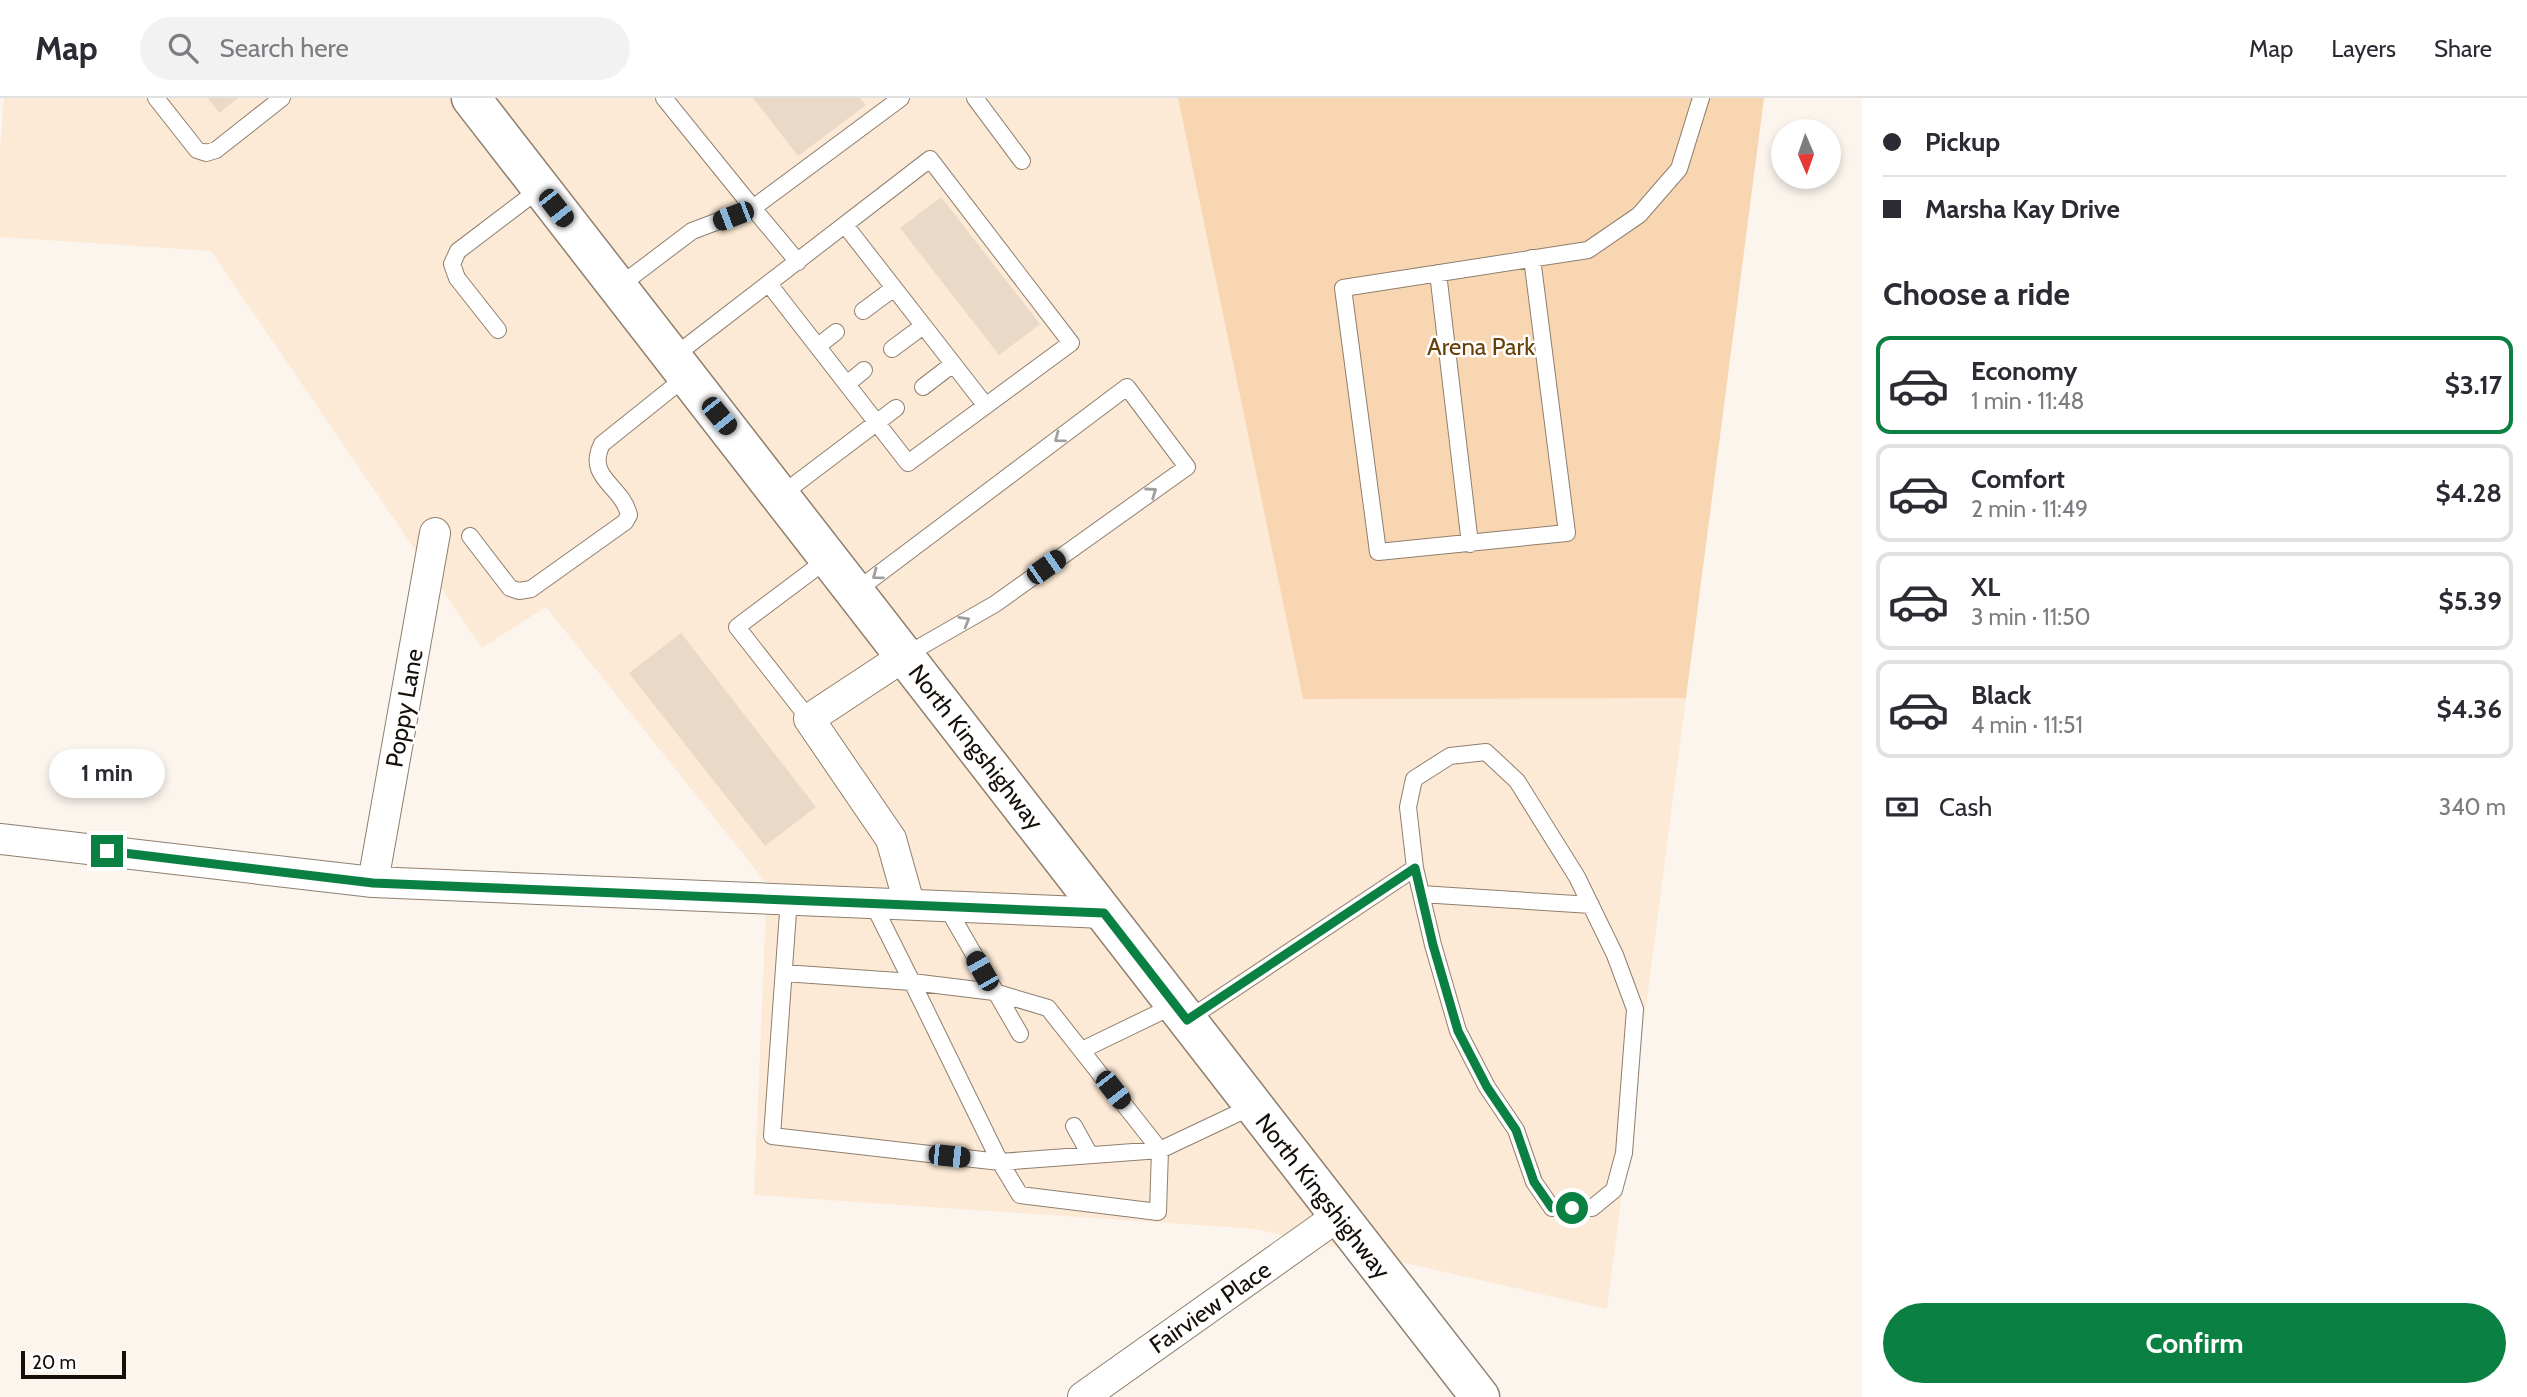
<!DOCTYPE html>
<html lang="en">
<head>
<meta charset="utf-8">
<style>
	:root { --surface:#fff; --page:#f2f2f3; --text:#2b2b33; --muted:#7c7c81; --line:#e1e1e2; --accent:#0b8043 }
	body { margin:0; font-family:Cabin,sans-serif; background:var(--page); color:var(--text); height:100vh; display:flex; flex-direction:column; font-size:26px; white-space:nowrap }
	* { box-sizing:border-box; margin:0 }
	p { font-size:23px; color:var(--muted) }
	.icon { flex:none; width:38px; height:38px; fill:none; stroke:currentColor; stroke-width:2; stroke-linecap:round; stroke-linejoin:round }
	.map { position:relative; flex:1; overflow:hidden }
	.drawer { display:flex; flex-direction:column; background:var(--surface); width:665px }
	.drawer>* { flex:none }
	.top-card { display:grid; align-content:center; height:154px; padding:0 21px; background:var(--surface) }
	.needle { width:46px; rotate:178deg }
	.buttons { position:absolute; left:1771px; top:21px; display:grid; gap:14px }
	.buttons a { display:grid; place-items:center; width:70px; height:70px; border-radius:50%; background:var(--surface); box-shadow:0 4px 10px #0003; font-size:35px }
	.scale { position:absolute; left:21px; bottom:18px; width:105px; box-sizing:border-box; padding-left:7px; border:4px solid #150f09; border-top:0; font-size:19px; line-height:24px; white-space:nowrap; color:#150f09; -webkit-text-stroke:5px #fff; paint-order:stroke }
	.end { position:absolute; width:32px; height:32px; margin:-16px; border:9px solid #0b8043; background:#fff; box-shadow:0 0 0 4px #fff }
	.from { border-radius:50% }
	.bubble { position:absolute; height:49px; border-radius:24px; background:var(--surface); box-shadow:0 4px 10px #0003; font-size:23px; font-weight:800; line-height:49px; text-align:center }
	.car { position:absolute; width:21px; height:42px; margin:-21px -10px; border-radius:9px; box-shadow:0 0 5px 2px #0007; background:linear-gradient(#222 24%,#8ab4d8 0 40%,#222 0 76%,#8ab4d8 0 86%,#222 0) }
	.top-card b { display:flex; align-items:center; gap:24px; height:66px; font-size:26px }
	.top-card b+b { border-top:2px solid var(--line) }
	.top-card i { width:18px; height:18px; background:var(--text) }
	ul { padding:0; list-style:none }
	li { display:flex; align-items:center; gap:21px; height:98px; margin:0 14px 10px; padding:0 7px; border:4px solid var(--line); border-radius:14px }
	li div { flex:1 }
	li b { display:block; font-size:26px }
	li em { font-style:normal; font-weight:800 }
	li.active { border-color:var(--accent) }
	li>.icon { width:63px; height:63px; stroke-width:1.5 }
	h2 { padding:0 21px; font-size:32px; line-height:84px }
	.pay { display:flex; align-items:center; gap:18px; height:77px; padding:0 21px; font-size:26px }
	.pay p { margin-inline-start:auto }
	.primary-button { display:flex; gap:14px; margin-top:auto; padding:14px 21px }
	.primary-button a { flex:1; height:80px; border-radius:42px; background:var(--accent); color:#fff; font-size:28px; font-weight:800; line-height:80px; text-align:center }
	header { display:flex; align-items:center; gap:42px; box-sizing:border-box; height:98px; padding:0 35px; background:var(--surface); border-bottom:2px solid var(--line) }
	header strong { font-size:33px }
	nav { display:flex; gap:38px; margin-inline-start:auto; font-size:24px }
	.search { width:490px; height:63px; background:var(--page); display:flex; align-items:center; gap:18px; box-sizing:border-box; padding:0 24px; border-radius:38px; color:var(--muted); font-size:26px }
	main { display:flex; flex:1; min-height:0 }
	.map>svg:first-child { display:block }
	.built { fill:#fdead6 }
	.green { fill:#f8d6b1 }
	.building { fill:#ead9c6 }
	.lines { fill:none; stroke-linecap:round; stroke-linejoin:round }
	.service-casing { stroke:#8f7f6e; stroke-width:18 }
	.minor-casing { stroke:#8f7f6e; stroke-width:32 }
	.primary-casing { stroke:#8f7f6e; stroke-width:41 }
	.service { stroke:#fff; stroke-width:16 }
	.minor { stroke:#fff; stroke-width:30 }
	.primary { stroke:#fff; stroke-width:38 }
	.oneway { stroke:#a19f9d }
	.route { stroke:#0b8043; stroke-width:9 }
	.labels { text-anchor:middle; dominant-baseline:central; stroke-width:5; stroke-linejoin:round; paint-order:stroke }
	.park-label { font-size:24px; fill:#694007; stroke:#fff }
	.street-label { font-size:24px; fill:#150f09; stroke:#fff }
</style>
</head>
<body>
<header>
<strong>Map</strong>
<div class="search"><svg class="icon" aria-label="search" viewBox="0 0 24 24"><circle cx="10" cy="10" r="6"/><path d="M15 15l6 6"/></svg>Search here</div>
<nav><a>Map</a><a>Layers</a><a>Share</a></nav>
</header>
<main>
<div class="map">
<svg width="1862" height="1299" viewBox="0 0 1862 1299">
	<rect width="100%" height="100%" fill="#fcf5ee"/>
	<path class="built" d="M 4,0 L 1178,0 L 1303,601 L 1686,600 L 1607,1211 L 1255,1131 L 754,1097 L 767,786 L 546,509 L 482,550 L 211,153 L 0,139 L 0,51 Z"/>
	<path class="green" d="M 1178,0 L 1764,0 L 1686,600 L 1303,601 Z"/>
	<path class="building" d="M 208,0 L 238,0 L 219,15 Z
		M 753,0 L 860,0 L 866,7 L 798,58 Z
		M 941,99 L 1040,226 L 999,257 L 900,130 Z
		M 681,535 L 816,709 L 765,748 L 629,575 Z"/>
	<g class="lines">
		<defs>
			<path id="service" d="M 156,0 L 197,52 L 206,55 L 216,52 L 282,0
				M 975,0 L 1022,63
				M 845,127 L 986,308
				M 1532,160 L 1567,435 L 1378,454 L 1343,190 L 1588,152 L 1639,117 L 1679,71 L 1701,0
				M 798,164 L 753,110 L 901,0
				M 1438,175 L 1470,446
				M 618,189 L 692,133 L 753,110 L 664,0
				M 863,213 L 894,190
				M 498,232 L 457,180 L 452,166 L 458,153 L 541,90
				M 818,248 L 836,234
				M 892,251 L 923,228
				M 673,259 L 930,61 L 1071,245 L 908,365 L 769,186
				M 847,286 L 864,272
				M 923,289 L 953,266
				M 781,397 L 896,310
				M 470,438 L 510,490 L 519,493 L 531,491 L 625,424 L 629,417 C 622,387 585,380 602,346 L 687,278
				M 856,493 L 1127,289 L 1187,369 L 995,506 L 906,557
				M 809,621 L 737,529 L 829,460
				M 1486,654 L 1517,683 L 1577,779 L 1615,857 L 1635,911 L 1624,1055 L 1614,1092 L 1592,1110 L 1552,1110 L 1534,1084 L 1516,1032 L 1487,989 L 1458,933 L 1433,847 L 1415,770 L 1408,709 L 1414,681 L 1450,658 Z
				M 1421,796 L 1591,807
				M 789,800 L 772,1038 L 1000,1064 L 912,884 L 994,894 L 1048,910 L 1160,1052 L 1253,1008
				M 946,808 L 1020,936
				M 784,875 L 912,884 L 872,804
				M 1187,922 L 1415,770
				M 1082,952 L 1175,907
				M 1074,1028 L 1090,1057
				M 1160,1052 L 1158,1114 L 1020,1097 L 1000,1064 Z"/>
			<path id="minor" d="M 906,557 L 809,621 L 891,741 L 909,805
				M 0,741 L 373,784 L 1104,815
				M 373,784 L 435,435
				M 1083,1299 L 1338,1118"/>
			<path id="primary" d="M 471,0 L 1480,1299"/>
		</defs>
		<use href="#service" class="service-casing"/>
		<use href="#minor" class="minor-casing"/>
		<use href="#primary" class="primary-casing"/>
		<use href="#service" class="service"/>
		<use href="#minor" class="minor"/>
		<use href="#primary" class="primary"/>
	</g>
	<defs><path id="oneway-chevron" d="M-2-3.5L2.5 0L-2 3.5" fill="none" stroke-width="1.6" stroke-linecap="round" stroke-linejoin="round" transform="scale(1.75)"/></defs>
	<g class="oneway">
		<use href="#oneway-chevron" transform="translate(1059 340) rotate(143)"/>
		<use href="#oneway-chevron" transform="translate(1152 394) rotate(-35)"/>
		<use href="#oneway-chevron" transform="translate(877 477) rotate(143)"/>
		<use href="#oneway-chevron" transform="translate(965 523) rotate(-30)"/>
	</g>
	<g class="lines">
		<path class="route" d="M 107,753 L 373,785 L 1104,815 L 1187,922 L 1415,770 L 1433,847 L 1458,933 L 1487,989 L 1516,1032 L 1534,1084 L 1552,1110 L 1572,1110"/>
	</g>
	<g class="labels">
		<g class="park-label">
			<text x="1481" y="248">Arena Park</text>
		</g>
		<g class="street-label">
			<text transform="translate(404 610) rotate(-80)">Poppy Lane</text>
			<text transform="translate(976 649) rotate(52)">North Kingshighway</text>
			<text transform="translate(1323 1098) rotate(52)">North Kingshighway</text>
			<text transform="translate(1210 1209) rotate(-35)">Fairview Place</text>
		</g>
	</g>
</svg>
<div class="buttons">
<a><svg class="needle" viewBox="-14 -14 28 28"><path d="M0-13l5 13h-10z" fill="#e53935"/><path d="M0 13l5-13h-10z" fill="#7c7c81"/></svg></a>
</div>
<div class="scale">20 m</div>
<i class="end from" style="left:1572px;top:1110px"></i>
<i class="end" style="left:107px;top:753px"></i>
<div class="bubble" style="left:49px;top:651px;width:116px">1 min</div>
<i class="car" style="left:556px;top:110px;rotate:142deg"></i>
<i class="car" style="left:733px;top:118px;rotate:249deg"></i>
<i class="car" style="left:719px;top:318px;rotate:141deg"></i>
<i class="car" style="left:1046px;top:469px;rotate:55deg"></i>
<i class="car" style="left:982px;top:873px;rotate:330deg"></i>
<i class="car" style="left:1113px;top:992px;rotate:142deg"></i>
<i class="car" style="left:949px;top:1058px;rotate:96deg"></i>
</div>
<section class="drawer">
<div class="top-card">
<b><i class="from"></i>Pickup</b>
<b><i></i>Marsha Kay Drive</b>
</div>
<h2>Choose a ride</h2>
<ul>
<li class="active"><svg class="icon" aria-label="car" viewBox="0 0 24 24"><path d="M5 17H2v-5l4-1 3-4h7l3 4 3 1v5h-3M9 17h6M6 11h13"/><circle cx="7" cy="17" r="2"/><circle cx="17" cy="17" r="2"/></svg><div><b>Economy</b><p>1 min · 11:48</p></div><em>$3.17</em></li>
<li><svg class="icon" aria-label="car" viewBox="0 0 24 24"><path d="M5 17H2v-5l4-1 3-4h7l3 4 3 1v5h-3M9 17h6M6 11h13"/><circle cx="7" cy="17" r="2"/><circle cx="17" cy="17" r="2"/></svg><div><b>Comfort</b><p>2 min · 11:49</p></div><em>$4.28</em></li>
<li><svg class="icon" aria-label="car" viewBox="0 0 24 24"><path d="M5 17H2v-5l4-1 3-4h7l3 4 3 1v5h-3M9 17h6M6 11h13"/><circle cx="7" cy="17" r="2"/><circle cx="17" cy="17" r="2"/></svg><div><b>XL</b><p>3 min · 11:50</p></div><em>$5.39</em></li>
<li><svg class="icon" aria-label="car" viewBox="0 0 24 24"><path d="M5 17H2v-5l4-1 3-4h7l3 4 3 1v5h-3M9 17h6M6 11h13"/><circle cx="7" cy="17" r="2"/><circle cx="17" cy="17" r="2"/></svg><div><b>Black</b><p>4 min · 11:51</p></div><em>$4.36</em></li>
</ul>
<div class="pay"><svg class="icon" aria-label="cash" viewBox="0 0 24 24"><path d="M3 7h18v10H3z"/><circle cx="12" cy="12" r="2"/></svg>Cash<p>340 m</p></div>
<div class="primary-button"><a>Confirm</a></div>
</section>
</main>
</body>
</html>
